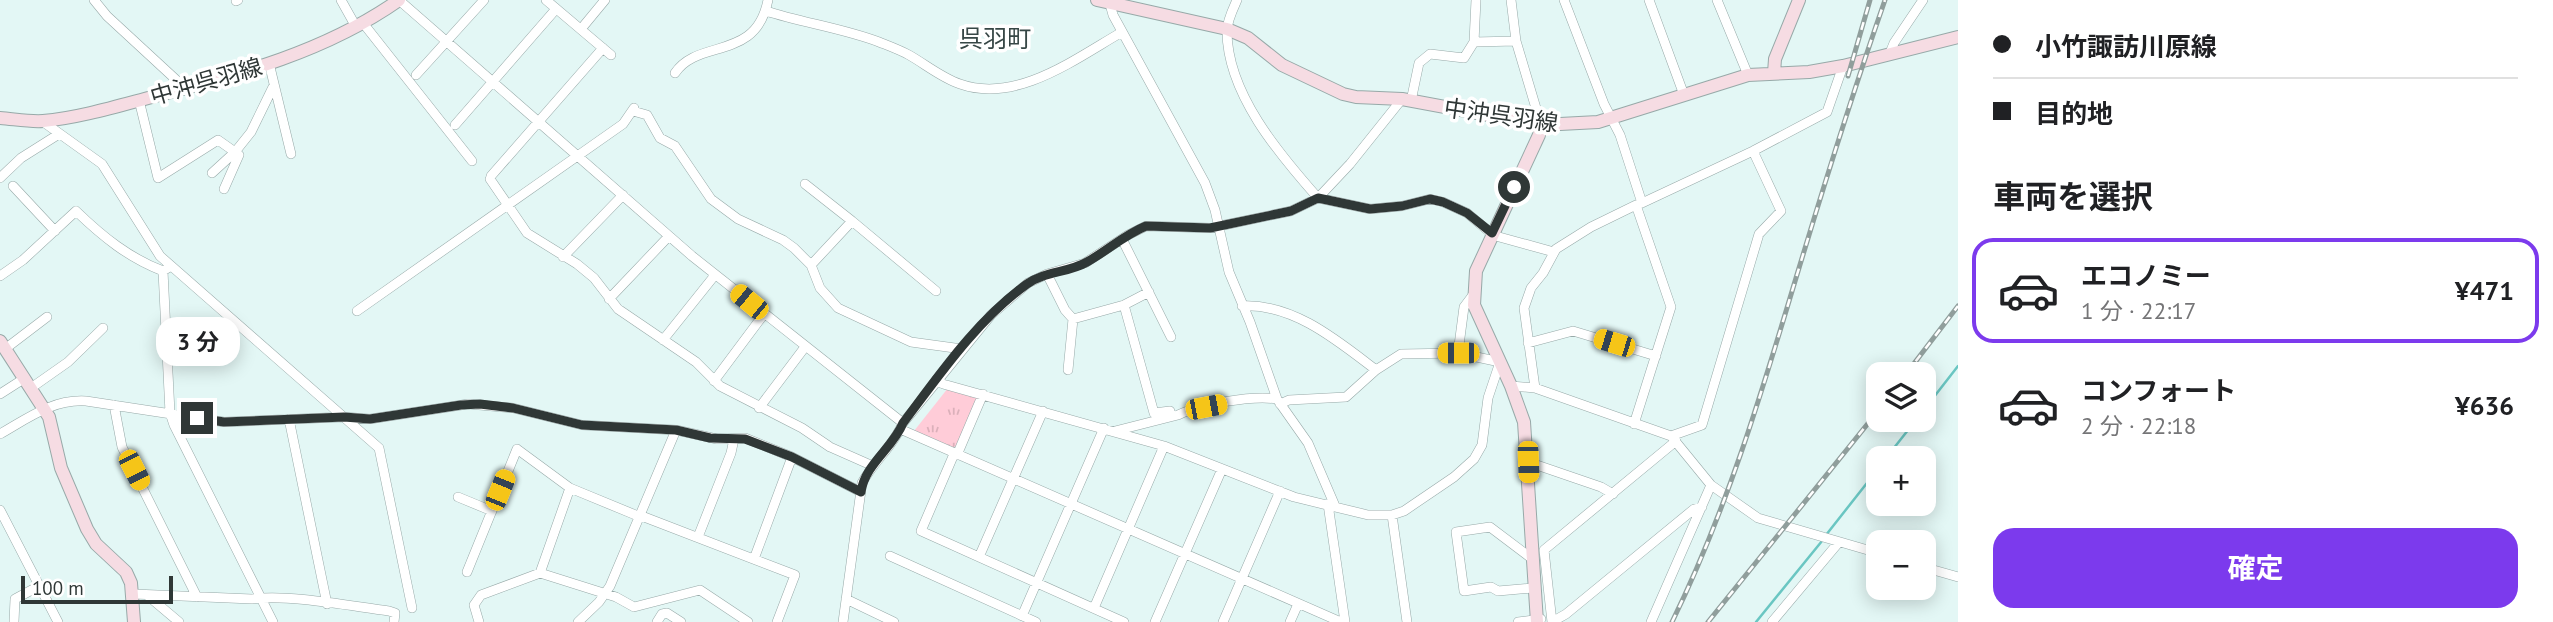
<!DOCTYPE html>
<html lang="ja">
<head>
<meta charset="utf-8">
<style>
	:root { --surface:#fff; --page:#f6f6f6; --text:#202124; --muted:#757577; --line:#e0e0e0; --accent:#7c3aed }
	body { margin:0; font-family:"PT Sans","Noto Sans JP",sans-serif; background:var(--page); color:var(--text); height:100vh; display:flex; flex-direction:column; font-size:26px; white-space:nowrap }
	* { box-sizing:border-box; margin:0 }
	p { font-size:23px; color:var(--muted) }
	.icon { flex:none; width:38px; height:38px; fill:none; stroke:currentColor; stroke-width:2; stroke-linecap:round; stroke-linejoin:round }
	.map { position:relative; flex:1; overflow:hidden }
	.side { display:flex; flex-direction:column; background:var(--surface); width:595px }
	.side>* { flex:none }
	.top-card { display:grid; align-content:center; height:154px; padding:0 35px; background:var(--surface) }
	.buttons { position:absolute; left:1866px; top:362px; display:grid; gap:14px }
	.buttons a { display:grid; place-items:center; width:70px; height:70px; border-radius:14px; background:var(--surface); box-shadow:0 4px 18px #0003; font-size:35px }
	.scale { position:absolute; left:21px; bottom:18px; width:152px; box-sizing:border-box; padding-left:7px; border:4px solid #2f3736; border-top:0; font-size:19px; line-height:24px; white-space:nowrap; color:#2f3736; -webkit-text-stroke:5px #fff; paint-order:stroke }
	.end { position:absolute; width:32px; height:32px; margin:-16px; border:9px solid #2f3736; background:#fff; box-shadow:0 0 0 4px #fff }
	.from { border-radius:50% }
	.bubble { position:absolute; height:49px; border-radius:21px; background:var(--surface); box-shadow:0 4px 18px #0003; font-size:23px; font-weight:700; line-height:49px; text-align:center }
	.car { position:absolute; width:21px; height:42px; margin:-21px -10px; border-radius:9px; box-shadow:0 0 5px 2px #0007; background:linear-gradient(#f5c518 24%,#345 0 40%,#f5c518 0 76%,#345 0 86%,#f5c518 0) }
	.top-card b { display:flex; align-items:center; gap:24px; height:66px; font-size:26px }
	.top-card b+b { border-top:2px solid var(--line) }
	.top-card i { width:18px; height:18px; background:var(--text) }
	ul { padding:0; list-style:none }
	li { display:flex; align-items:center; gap:21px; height:105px; margin:0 14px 10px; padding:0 21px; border:4px solid transparent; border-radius:21px }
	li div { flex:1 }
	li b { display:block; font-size:26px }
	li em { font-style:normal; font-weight:700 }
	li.current { border-color:var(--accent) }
	li>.icon { width:63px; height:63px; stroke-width:1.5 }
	h2 { padding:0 35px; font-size:32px; line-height:84px }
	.button { display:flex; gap:14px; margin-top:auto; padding:14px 35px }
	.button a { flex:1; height:80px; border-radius:21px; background:var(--accent); color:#fff; font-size:28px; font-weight:700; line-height:80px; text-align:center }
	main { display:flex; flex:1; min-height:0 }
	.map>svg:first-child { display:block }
	.park { fill:url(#park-tufts) }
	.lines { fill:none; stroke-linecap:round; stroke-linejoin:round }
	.stream { stroke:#6ac6c2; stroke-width:2.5 }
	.street-casing { stroke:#97a9a8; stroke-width:10 }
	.secondary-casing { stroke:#97a9a8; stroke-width:14 }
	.street { stroke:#fff; stroke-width:9 }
	.secondary { stroke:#f6dce3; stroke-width:12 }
	.rail-casing { stroke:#909e9c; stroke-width:5 }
	.rail { stroke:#fff; stroke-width:2.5; stroke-dasharray:8; stroke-linecap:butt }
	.route { stroke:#2f3736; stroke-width:9 }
	.labels { text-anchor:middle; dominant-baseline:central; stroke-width:7; stroke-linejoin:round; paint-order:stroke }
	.street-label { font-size:23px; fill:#2f3736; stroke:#fff }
	.neighbourhood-label { font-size:24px; fill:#374746; stroke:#fff }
</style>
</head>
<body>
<main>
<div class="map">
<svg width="1958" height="622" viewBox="0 0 1958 622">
	<defs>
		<pattern id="park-tufts" width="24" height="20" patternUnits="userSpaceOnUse" patternTransform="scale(1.75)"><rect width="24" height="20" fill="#ffccd8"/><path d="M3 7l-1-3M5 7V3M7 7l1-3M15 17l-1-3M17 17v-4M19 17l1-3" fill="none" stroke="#dbb0ba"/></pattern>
	</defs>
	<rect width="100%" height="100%" fill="#e3f7f5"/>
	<path class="park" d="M 948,388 L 978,397 L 956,446 L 952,448 L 914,431 Z"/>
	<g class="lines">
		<path class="stream" d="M 1923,411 L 1958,366
			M 1886,458 L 1916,420
			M 1826,535 L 1878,469
			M 1756,622 L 1822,541"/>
		<defs>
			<path id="street" d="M 94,0 L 107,16 L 185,88
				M 341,0 L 355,25
				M 399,0 L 692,256 L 903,423
				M 546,0 L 611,55
				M 1237,0 C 1233,9 1227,21 1227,31 C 1227,93 1279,154 1318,198 L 1350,164 L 1402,99
				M 1511,0 L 1516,41 L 1541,125
				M 1564,0 L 1604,104 L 1620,135 L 1642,203 L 1636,205 L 1671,307 L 1634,424
				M 1649,0 L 1684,95
				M 1717,0 L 1748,75
				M 236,1 L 238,0
				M 1110,4 L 1113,15 L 1205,183 L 1215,210 L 1229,272 L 1250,322 L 1277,399 L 1308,443 L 1335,506
				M 766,11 C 803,23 842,28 879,42 C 889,46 900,50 909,55 C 925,64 942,78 960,84 C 1016,104 1075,59 1122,32
				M 363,23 L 472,161
				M 581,29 L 605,0
				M 1474,42 L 1476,0
				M 1890,53 L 1894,43 L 1923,0
				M 269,63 L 291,154
				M 675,73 C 698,38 756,62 768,0
				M 416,75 L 484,0
				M 139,100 L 158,178 L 218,140 L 235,152 L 212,173
				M 1411,101 L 1419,63 L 1430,54 L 1464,58 L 1474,42 L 1516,41
				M 633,111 L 647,115 L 660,138 L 675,146 L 711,199 L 738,219 L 783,240 L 794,248 L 811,265 L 820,288 L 838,308 L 911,342 L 962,349
				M 42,121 L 102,164 L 160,256 L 379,448 L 412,608
				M 455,125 L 556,9
				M 491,176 L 603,48
				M 0,178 L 21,158 L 59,134
				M 490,179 L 527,233 L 577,264 L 594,278 L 618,309 L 696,362 L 720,386 L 802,428 L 830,447 L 873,466
				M 805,184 L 852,221
				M 13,186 L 55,231
				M 224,189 L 239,155 L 235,152 L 251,132 L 273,87
				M 1642,203 L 1753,151 L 1827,112 L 1843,66
				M 1492,235 L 1554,252
				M 1122,239 L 1171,337
				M 563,257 L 623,195
				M 811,265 L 852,221 L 936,291
				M 163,271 L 170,413 L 174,425 L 273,622
				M 1047,274 L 1065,310 L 1073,319 L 1124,305 L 1149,292
				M 0,276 L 23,260 L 76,211 C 103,237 129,258 163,271 L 168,268
				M 609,299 L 669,236
				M 1124,305 L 1154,413 L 1170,411
				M 1242,306 C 1293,303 1338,341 1376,370
				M 357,311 L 623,124 L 634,108
				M 663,340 L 715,275
				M 1528,343 L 1573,331 L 1656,356
				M 5,349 L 47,317
				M 1458,353 L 1464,307 L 1473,295
				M 1068,370 L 1073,319
				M 937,379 L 943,384 L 1164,446 L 1294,497 L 1368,515 L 1392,515 L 1404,511 L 1454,477 L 1474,459 L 1482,445 L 1488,398 L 1500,362 L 1458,353 L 1401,354 L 1376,370 L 1346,397 L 1289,400 L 1280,404
				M 714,381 L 764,314
				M 1511,386 L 1535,388 L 1671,436 L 1711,485 L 1758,518 L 1878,553
				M 31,388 L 68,362 L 103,328
				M 1535,388 L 1524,308 L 1531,288 L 1543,273 L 1556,249 L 1591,227 L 1636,205
				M 0,394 L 25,378
				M 114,405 L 122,447 L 197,597
				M 759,408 L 805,347
				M 289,419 L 327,604
				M 900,429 L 1341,622
				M 1115,431 L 1178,415 C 1200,404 1253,395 1277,399
				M 0,434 C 28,418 53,399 86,401 L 224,422 L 344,417 L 370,419 L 468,404 L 513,408 L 582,425 L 676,430 L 717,439 L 745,438 L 792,457 L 861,492
				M 1671,436 L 1702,425 L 1759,234 L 1781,211 L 1753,151
				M 1676,441 L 1544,550 L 1552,622 L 1566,614 L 1694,509 L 1702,507
				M 954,454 L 921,531 L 1124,622
				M 957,455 L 983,394
				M 1528,462 L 1601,487 L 1613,494
				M 458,497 L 492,511
				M 1328,504 L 1345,622
				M 0,510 L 58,622
				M 639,515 L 795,575 L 777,622
				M 1392,515 L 1407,622
				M 698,537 L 731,453 L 734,439
				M 890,556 L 1036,622
				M 979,557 L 1043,411
				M 1531,558 L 1490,527 L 1456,532 L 1464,591 L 1491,587 L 1498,591 L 1533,588
				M 754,559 L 792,457
				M 1923,567 L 1958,577
				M 467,572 L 517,449 L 570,488 L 638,516
				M 540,573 L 570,488
				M 134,594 L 252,599 C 289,594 350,606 389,611 L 395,613 L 394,622
				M 147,595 L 179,622
				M 846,599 L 894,622
				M 1094,608 L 1164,446
				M 1022,616 L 1104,428
				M 14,622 L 15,599 L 39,586
				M 479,622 L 474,605 L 481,595 L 540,573 L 616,597 L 634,607 L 700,590 L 748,622
				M 578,622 L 599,602 L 610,586 L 676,430
				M 657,622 L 662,614 L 667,613 L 681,622
				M 843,622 L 862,483 C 874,461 894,445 903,423 L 991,315 L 1028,283 L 1047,274 L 1085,263 L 1128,235 L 1146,226 L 1210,228 L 1291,211 L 1318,198 L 1370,209 L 1402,206 L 1430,199 L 1443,202 L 1467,213 L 1492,234
				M 1155,622 L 1222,469
				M 1223,622 L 1280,491
				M 1290,622 L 1298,604
				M 1518,622 L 1541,619
				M 1651,622 L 1711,485
				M 1772,622 L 1839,542"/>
			<path id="secondary" d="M 1097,0 L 1227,29 L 1248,38 L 1282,65 L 1343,94 L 1356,97 L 1402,99 L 1541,125 L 1598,122 L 1748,75 L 1809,72 L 1843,66 L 1958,37
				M 1774,73 L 1775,59 L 1799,0
				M 0,118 C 14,119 29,122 43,121 C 78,118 118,106 152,97 C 240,74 325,52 399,0
				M 0,341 L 49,417 L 61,468 L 87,529 L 96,544 L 126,572 L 131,583 L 134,622
				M 1537,622 L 1524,422 L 1511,386 L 1474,305 L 1476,271 L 1539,135 L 1541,125"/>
		</defs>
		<use href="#street" class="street-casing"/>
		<use href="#secondary" class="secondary-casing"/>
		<use href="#street" class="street"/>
		<use href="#secondary" class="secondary"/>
		<defs>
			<path id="rail" d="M 1848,76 L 1870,0
				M 1906,374 L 1958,306
				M 1672,622 C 1726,512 1761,395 1796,278 C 1824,185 1853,92 1885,0
				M 1708,622 L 1878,411"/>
		</defs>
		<use href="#rail" class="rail-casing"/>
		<use href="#rail" class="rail"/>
	</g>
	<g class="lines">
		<path class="route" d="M 197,418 L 224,422 L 344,417 L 370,419 L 461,405 L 480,404 L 513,408 L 582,425 L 676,430 L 710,438 L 745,439 L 792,457 L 861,492 C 865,464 893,448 903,423 C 940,374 977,320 1027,284 C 1045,271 1068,273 1087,262 C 1107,251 1124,235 1146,226 L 1210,228 L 1291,211 L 1318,198 L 1370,209 L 1402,206 L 1430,199 L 1443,202 L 1467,213 L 1492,233 L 1514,187"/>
	</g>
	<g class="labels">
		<g class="street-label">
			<text transform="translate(206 81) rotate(-16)">中沖呉羽線</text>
			<text transform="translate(1501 115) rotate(8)">中沖呉羽線</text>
		</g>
		<g class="neighbourhood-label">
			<text x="995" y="38">呉羽町</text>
		</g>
	</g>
</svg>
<div class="buttons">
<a><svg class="icon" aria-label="layers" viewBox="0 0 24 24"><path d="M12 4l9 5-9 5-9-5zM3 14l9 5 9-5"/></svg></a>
<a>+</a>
<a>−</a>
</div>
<div class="scale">100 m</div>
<i class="end from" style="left:1514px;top:187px"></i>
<i class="end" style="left:197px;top:418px"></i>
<div class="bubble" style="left:156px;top:317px;width:84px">3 分</div>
<i class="car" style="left:749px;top:302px;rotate:309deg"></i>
<i class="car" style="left:1614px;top:343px;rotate:287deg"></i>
<i class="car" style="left:1458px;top:353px;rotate:270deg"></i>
<i class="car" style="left:1206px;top:407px;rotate:79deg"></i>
<i class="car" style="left:1528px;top:462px;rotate:178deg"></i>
<i class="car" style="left:134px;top:470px;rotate:153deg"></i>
<i class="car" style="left:500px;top:490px;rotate:22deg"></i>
</div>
<section class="side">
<div class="top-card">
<b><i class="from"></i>小竹諏訪川原線</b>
<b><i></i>目的地</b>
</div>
<h2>車両を選択</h2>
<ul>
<li class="current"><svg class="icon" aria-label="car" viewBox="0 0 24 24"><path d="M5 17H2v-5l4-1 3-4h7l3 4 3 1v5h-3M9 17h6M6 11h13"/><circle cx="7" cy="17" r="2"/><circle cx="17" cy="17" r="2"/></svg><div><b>エコノミー</b><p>1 分 · 22:17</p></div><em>¥471</em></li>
<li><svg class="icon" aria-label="car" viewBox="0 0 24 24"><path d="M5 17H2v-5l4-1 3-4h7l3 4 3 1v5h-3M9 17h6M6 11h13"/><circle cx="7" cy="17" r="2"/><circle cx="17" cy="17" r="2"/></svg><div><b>コンフォート</b><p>2 分 · 22:18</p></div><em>¥636</em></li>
</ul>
<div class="button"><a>確定</a></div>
</section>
</main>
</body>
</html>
